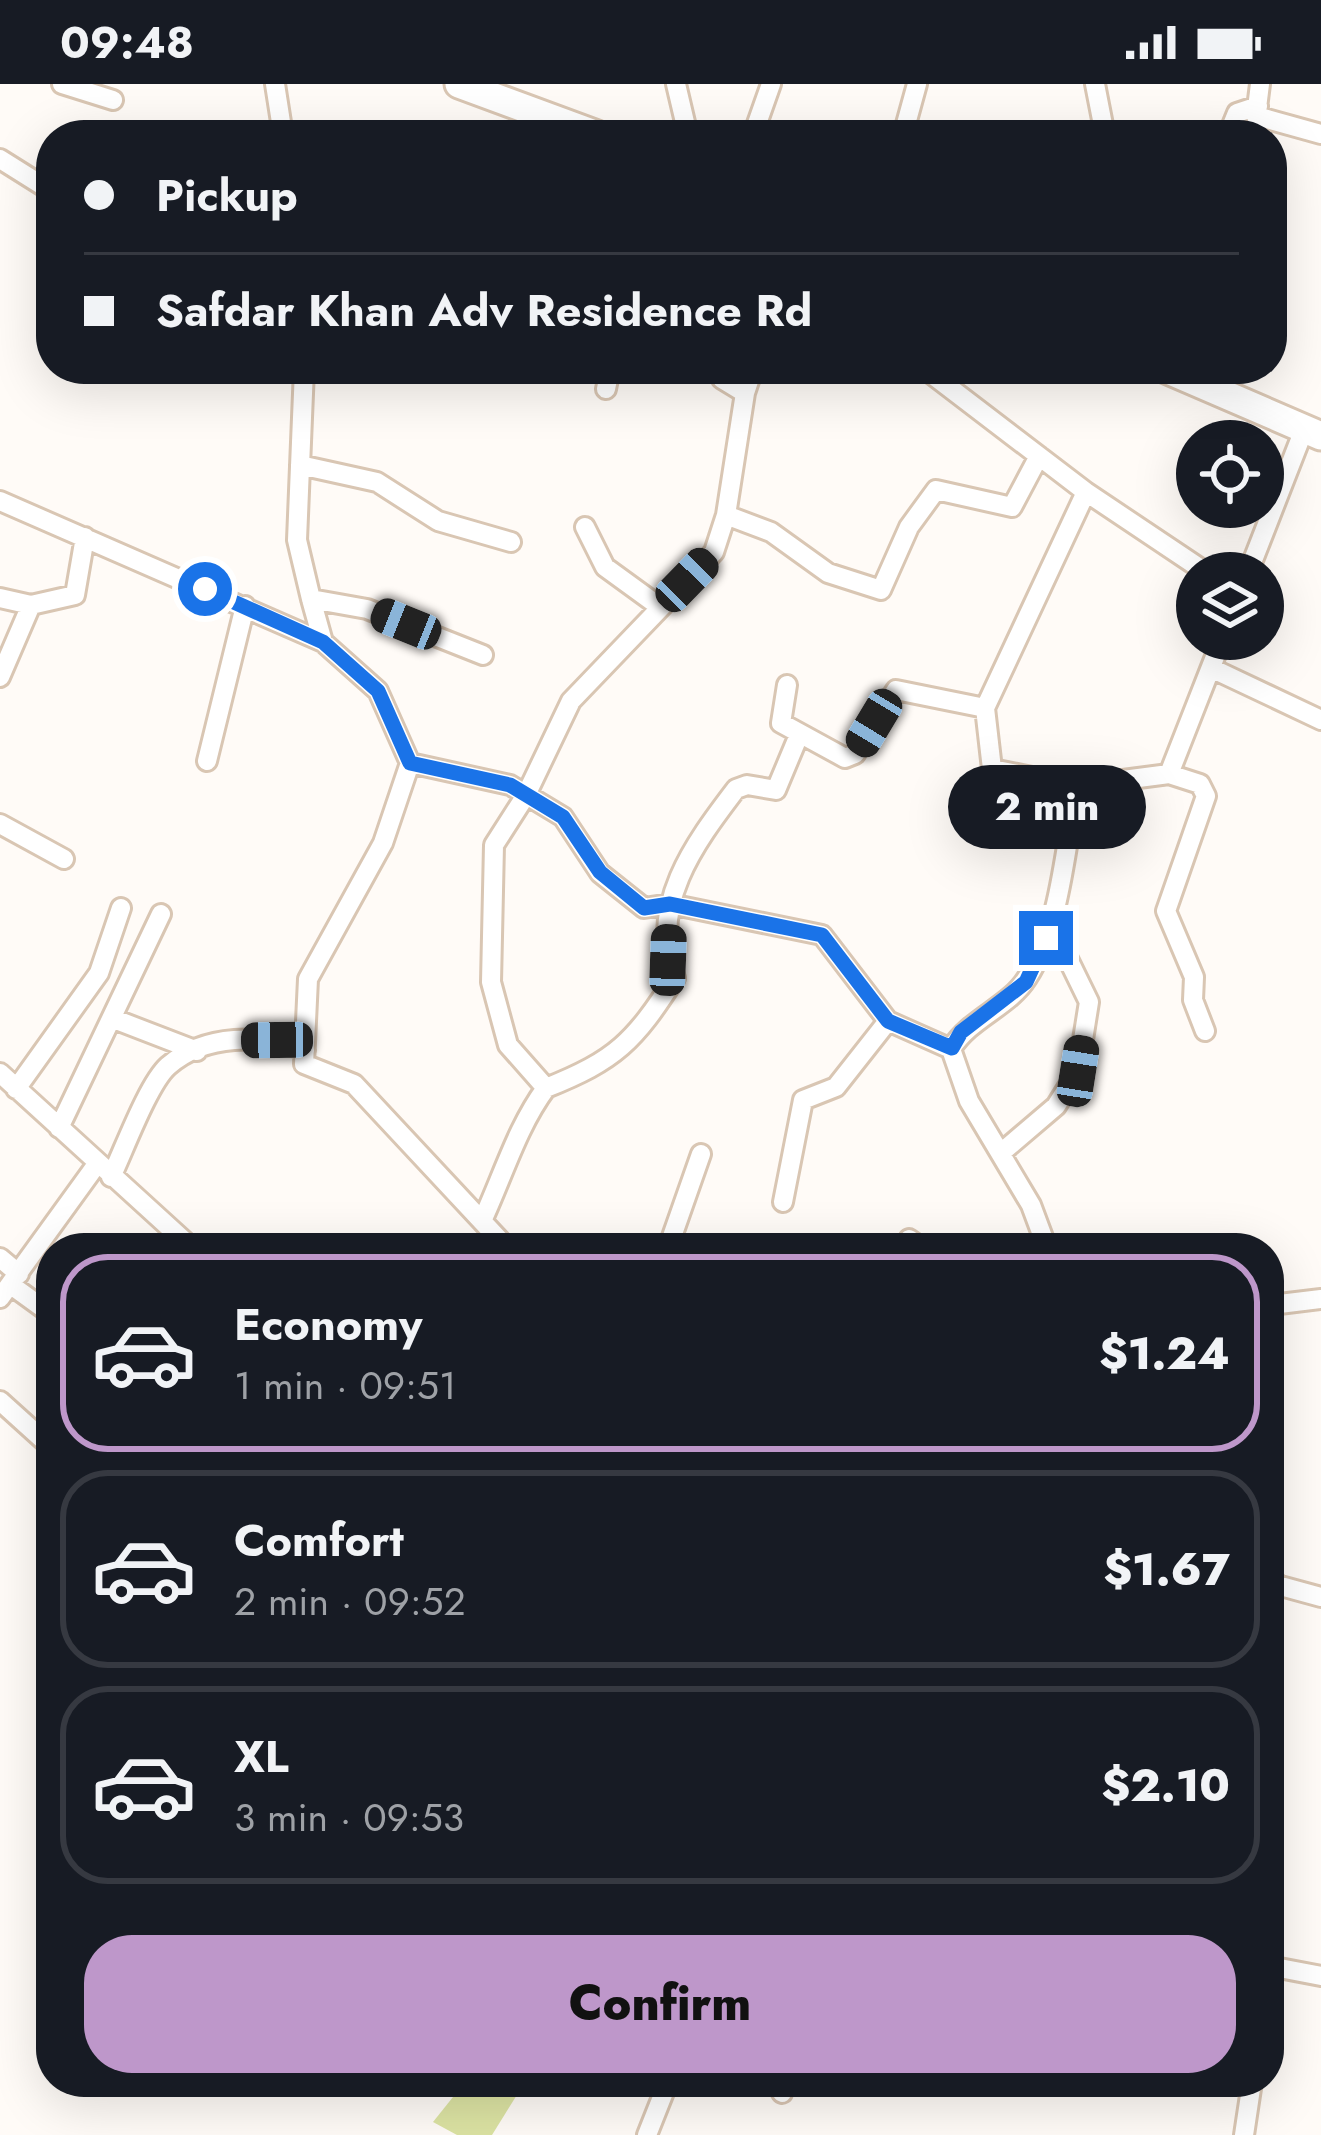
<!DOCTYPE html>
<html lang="en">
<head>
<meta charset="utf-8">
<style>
	:root { --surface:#171b24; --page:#242831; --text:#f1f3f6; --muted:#9ea1a6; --line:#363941; --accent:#be97ca }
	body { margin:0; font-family:Jost,sans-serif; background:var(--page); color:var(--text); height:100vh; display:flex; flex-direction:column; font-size:45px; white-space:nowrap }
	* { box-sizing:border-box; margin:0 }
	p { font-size:39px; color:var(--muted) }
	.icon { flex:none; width:66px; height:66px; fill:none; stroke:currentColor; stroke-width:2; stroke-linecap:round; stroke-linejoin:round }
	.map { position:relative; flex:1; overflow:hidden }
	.sheet { position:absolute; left:36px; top:1149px; width:1248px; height:864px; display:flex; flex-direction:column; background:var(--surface); border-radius:48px; box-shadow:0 12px 48px #0002 }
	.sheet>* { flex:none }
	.banner { position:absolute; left:36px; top:36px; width:1251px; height:264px; border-radius:48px; box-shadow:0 12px 48px #0002; display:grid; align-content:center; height:264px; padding:0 48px; background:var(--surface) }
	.fabs { position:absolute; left:1176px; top:336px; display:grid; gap:24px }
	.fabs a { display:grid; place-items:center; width:108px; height:108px; border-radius:50%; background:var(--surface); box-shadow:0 12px 48px #0002; font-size:60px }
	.end { position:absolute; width:54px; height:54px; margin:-27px; border:15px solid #1a73e8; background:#fff; box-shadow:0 0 0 6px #fff }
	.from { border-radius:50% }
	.bubble { position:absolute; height:84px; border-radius:42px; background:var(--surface); box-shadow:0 12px 48px #0002; font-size:39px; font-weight:800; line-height:84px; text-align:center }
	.car { position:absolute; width:36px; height:72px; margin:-36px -18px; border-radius:15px; box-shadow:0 0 9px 3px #0007; background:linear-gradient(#222 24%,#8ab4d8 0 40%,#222 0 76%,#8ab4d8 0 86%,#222 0) }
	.banner b { display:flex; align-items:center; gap:42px; height:114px; font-size:45px }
	.banner b+b { border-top:3px solid var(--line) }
	.banner i { width:30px; height:30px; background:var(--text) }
	ul { padding:21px 0 0; list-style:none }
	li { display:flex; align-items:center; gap:36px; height:198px; margin:0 24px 18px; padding:0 24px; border:6px solid var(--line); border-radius:48px }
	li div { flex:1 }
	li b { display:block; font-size:45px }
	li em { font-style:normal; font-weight:800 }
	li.current { border-color:var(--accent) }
	li>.icon { width:108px; height:108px; stroke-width:1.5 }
	.cta { display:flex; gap:24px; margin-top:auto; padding:24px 48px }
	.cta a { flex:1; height:138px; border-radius:48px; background:var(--accent); color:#111; font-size:48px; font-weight:800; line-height:138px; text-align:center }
	.status { display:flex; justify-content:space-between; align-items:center; height:84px; padding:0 60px; background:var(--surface); direction:ltr }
	.status svg { height:33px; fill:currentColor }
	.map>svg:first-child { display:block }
	.green { fill:#dce3a3 }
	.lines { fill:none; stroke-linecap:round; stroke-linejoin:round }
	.minor-casing { stroke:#d9c6b3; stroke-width:24 }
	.secondary-casing { stroke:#d9c6b3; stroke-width:33 }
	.minor { stroke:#fff; stroke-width:18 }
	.secondary { stroke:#fff; stroke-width:27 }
	.route { stroke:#1a73e8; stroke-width:15 }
</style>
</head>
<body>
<div class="status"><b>09:48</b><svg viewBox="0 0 49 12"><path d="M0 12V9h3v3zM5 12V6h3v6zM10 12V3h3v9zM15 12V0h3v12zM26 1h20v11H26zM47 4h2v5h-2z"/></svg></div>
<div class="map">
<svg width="1321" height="2051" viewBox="0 0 1321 2051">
	<rect width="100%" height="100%" fill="#fffbf7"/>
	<path class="green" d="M 465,1998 L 525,1998 L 492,2051 L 457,2051 L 433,2038 Z"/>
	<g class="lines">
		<defs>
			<path id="minor" d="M 62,0 L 113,16
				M 275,0 L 283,51
				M 676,0 L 688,51
				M 1095,0 L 1105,51
				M 1260,0 L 1256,32 L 1321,50
				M 753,51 L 771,0
				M 903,51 L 917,0
				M 1228,51 L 1237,29 L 1258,22
				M 0,75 L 51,107
				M 304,285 L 297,456 L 311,515 L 323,558 L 378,607 L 410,679 L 510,701 L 563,733 L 600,789 L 644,824 L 670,820 L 822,851 L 888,937 L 951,965
				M 722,285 L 722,295 L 745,309 L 753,285
				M 925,285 L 1086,408 L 1207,489
				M 606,305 L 610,285
				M 745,309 L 726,431 L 771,448 L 828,489 L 881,506 L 909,443 L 936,406 L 1012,423 L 1039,372
				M 300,381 L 377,398 L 438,437 L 511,458
				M 0,417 L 323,558
				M 726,431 L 714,468 L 571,617 L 526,711 L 494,761 L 491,898 L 508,961 L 546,1004 C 616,976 634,958 675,894 C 648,822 694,760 736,705 L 747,701 L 776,706 L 799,651
				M 585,443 L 605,483 L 660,523
				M 1248,489 L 1305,343
				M 0,514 L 31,521
				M 311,515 L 367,525 L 483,571
				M 1211,584 L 1321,636
				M 0,593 L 31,521 L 75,511 L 85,453
				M 787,601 L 781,639 L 845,674 L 855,670 L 896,606 L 985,624
				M 207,677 L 245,522
				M 410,679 L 383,759 L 308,895 L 304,980 L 354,1000 L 507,1164
				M 1169,690 L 1200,700 L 1206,712 L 1166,827 L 1194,893 L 1193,916 L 1205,947
				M 1077,702 L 992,685 L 985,624 L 1086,408
				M 0,740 L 64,775
				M 114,935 L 197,967
				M 0,989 L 192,1164
				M 16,1005 L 99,889 L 121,824
				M 59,1044 L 161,830
				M 1002,1068 L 1056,1022 L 1078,987 L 1089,918 L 1050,838
				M 111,1093 C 124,1066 148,1000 168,982 C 206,949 261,951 305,966
				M 783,1118 L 803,1016 L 836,1003 L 888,937
				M 482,1137 C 503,1092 517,1043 546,1004
				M 909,1155 L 922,1164
				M 668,1164 L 701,1070
				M 1047,1164 L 1031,1121 L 969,1017 L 951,965 C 970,934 1009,923 1027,894 C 1061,841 1065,763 1077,702 L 1169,690 L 1222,555
				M 0,1174 L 19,1190
				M 11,1201 L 51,1230
				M 0,1214 L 97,1080
				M 1269,1226 L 1271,1221 L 1321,1215
				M 0,1317 L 51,1363
				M 1269,1488 L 1277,1501 L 1321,1513
				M 1269,1882 L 1321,1892
				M 782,2009 L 784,1998
				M 647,2051 L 668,1998
				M 1244,2051 L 1252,1998"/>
			<path id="secondary" d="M 459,0 L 597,51
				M 1166,285 L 1321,352"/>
		</defs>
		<use href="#minor" class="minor-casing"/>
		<use href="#secondary" class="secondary-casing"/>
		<use href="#minor" class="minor"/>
		<use href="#secondary" class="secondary"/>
	</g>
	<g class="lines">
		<path class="route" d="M 205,505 L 323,558 L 378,607 L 410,679 L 510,701 L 563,733 L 600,788 L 644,824 L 670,820 L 822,851 L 888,937 L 952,964 L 961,948 L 1026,898 L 1046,854"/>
	</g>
</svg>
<div class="fabs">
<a><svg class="icon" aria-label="locate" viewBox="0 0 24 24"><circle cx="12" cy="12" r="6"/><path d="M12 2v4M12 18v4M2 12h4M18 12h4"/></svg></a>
<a><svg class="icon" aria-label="layers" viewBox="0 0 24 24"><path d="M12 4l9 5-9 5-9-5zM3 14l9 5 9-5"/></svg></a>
</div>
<i class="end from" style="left:205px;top:505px"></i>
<i class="end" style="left:1046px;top:854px"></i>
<div class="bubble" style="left:948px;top:681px;width:198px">2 min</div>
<i class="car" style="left:687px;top:496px;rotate:44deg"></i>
<i class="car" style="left:406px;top:540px;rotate:292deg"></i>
<i class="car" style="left:874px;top:639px;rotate:211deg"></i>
<i class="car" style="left:668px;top:876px;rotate:2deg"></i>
<i class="car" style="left:277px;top:956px;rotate:269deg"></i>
<i class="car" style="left:1078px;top:987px;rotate:9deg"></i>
<div class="banner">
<b><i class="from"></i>Pickup</b>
<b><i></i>Safdar Khan Adv Residence Rd</b>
</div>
<section class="sheet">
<ul>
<li class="current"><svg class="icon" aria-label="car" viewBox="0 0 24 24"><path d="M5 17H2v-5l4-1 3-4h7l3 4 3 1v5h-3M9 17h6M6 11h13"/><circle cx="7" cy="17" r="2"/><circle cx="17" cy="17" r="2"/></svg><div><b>Economy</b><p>1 min · 09:51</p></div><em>$1.24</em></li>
<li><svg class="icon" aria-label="car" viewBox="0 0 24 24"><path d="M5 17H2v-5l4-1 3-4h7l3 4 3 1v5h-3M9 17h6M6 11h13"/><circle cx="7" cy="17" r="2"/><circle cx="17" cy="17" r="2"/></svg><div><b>Comfort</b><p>2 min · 09:52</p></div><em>$1.67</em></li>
<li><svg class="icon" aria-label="car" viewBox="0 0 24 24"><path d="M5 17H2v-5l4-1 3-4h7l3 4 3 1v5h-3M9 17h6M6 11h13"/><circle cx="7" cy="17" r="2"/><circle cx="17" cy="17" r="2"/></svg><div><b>XL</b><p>3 min · 09:53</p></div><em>$2.10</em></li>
</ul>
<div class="cta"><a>Confirm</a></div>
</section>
</div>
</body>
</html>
